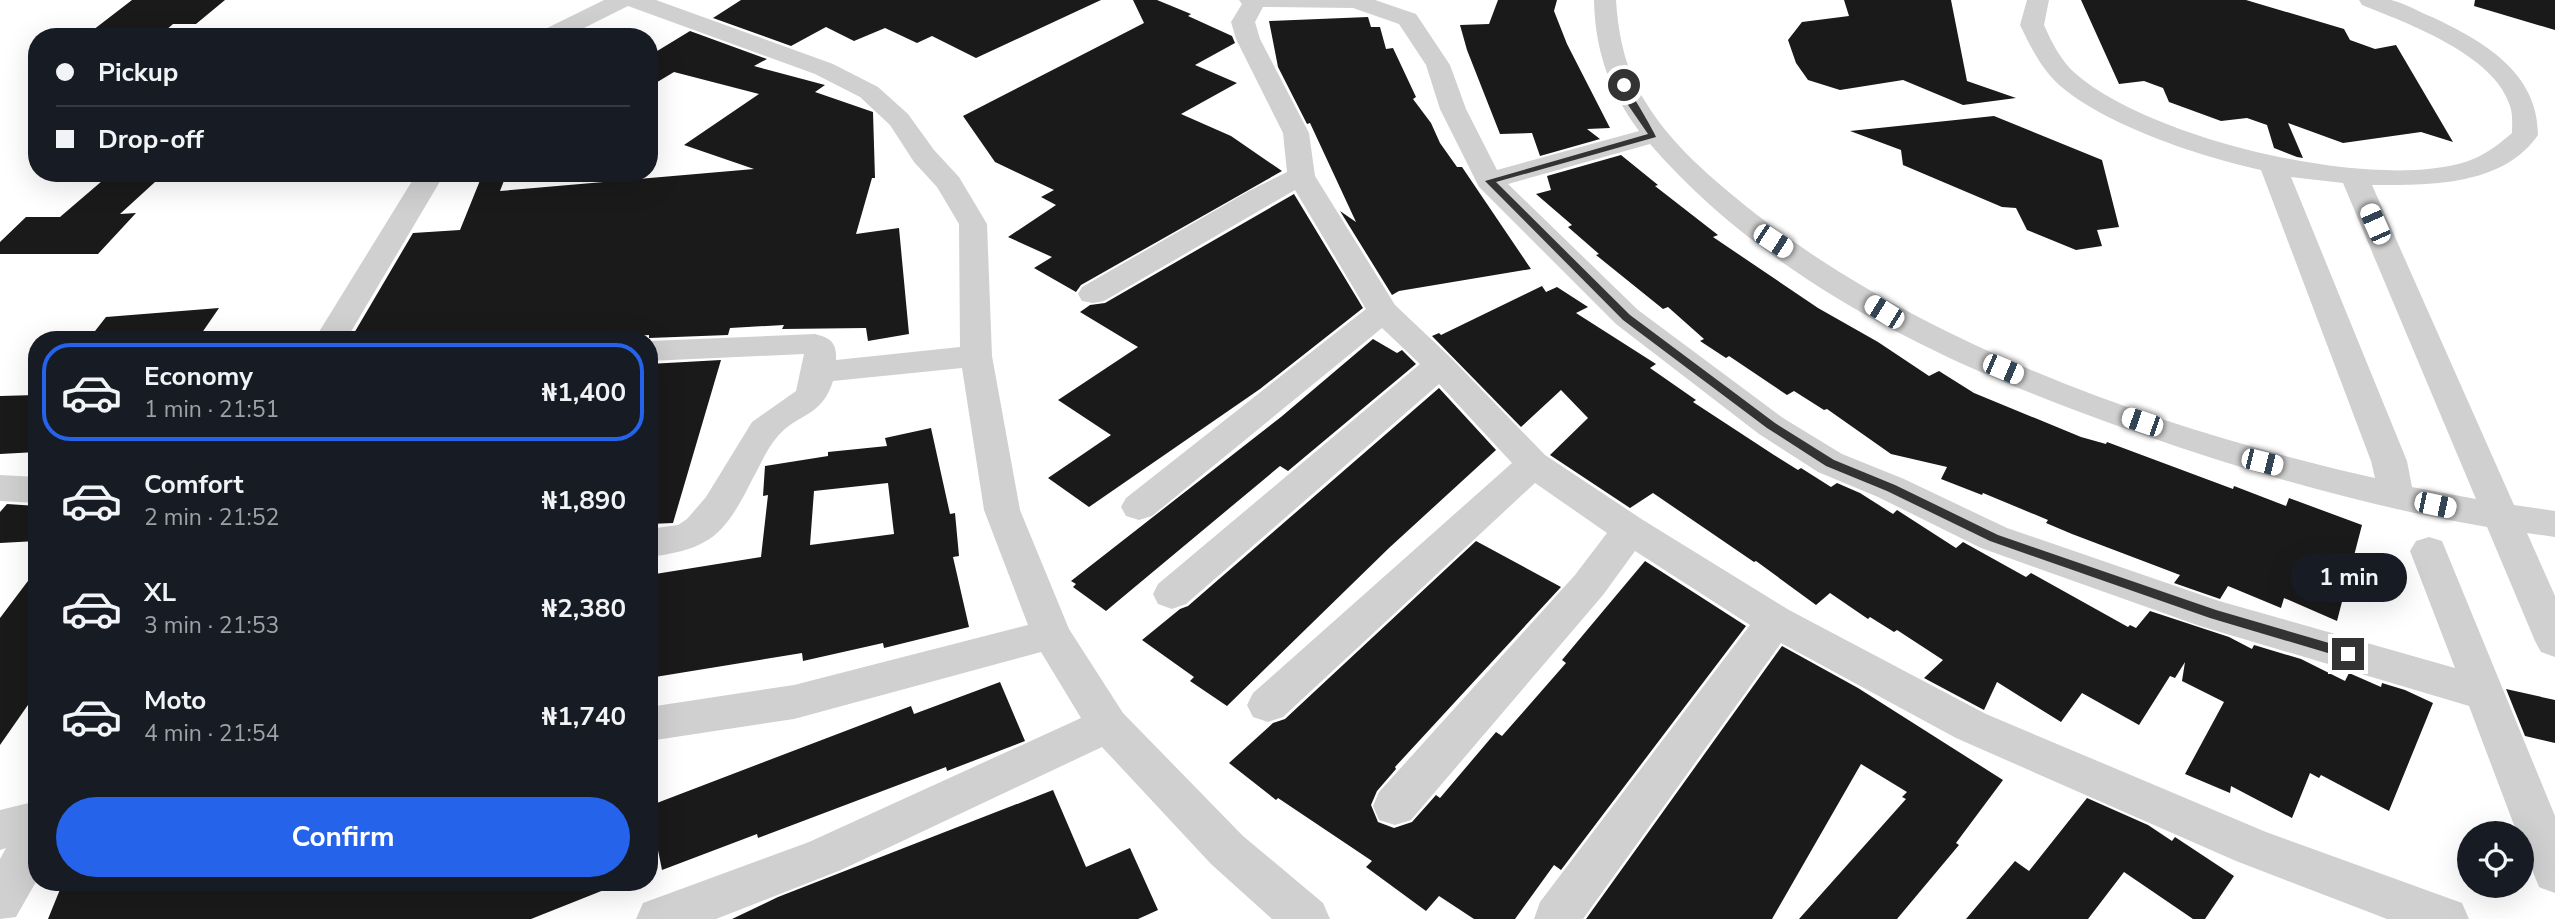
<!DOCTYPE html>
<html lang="en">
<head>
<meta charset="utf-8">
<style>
	:root { --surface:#171b24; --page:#242831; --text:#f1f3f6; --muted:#9ea1a6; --line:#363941; --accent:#2563eb }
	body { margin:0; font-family:"Nunito Sans",sans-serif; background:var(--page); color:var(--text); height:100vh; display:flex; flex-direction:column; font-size:26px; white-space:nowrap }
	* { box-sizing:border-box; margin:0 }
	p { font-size:23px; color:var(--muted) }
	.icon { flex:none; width:38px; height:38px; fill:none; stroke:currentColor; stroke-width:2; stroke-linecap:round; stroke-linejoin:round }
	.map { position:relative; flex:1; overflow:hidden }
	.side { position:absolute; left:28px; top:331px; width:630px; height:560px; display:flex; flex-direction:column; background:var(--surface); border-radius:28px; box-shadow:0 7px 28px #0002 }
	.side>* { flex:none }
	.hud { position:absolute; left:28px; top:28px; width:630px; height:154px; border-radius:28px; box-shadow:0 7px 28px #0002; display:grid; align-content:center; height:154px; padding:0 28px; background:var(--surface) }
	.buttons { position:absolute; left:2457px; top:821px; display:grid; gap:14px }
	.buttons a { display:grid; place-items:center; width:77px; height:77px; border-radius:50%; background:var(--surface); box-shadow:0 7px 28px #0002; font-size:35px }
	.end { position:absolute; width:32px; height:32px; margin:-16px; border:9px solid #333; background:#fff; box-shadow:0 0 0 4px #fff }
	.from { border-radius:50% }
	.bubble { position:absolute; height:49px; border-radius:24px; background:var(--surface); box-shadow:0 7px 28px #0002; font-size:23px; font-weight:700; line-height:49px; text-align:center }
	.car { position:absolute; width:21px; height:42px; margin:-21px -10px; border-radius:9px; box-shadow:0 0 5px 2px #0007; background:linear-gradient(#fff 24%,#345 0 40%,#fff 0 76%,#345 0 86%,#fff 0) }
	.hud b { display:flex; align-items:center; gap:24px; height:66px; font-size:26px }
	.hud b+b { border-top:2px solid var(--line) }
	.hud i { width:18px; height:18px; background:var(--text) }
	ul { padding:12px 0 0; list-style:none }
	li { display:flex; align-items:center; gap:21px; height:98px; margin:0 14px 10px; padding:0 14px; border:4px solid transparent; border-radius:28px }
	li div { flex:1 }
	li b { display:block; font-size:26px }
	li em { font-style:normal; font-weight:700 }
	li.active { border-color:var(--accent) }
	li>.icon { width:63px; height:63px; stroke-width:1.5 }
	.cta { display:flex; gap:14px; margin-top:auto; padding:14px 28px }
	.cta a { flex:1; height:80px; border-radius:42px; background:var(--accent); color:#fff; font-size:28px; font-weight:700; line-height:80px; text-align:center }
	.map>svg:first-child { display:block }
	.building { fill:#1a1a1a; fill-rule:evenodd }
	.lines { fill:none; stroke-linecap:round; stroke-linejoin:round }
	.minor { fill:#d0d0d0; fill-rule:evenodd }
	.route { fill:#333 }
</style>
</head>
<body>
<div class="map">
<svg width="2555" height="919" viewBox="0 0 2555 919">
	<rect width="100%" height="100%" fill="#fff"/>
	<path class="building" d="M 132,0 L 225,0 L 196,24 L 173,24 L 158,37 L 84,37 Z
		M 741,0 L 1101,0 L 976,58 L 932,36 L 917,43 L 885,28 L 854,41 L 826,27 L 791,46 L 713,18 Z
		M 1133,0 L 1157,0 L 1191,14 L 1188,16 L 1232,36 L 1235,43 L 1195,65 L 1237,83 L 1181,114 L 1231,136 L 1282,171 L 1081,285 L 1076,292 L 1034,268 L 1052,257 L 1008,237 L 1056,205 L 1041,197 L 1054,190 L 995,162 L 963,116 L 1144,23 Z
		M 1498,0 L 1557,0 L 1554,11 L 1567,44 L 1610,128 L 1587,129 L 1600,139 L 1540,156 L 1532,133 L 1500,134 L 1467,50 L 1460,25 L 1489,24 Z
		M 1844,0 L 1951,0 L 1967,81 L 2016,98 L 1963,105 L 1903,80 L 1840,90 L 1808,80 L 1796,63 L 1788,40 L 1802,22 L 1849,16 Z
		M 2081,0 L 2246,0 L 2344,29 L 2350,40 L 2375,49 L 2396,45 L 2453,142 L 2421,132 L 2343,143 L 2288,123 L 2303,158 L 2297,157 L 2274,148 L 2267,125 L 2247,118 L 2221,121 L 2169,102 L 2163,88 L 2144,81 L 2119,84 Z
		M 2475,0 L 2555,0 L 2555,30 L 2474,6 Z
		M 1368,17 L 1371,27 L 1380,27 L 1386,49 L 1393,48 L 1416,97 L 1413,99 L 1431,123 L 1440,143 L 1457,167 L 1462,167 L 1531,269 L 1399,291 L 1392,295 L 1340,211 L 1356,222 L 1310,123 L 1307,124 L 1278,67 L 1269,21 Z
		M 690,31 L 767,59 L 754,66 L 825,85 L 815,92 L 873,112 L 875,178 L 872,178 L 856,234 L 899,228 L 909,334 L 868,341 L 866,328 L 782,329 L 784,325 L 730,328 L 728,335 L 649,338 L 649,335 L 576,340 L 350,340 L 413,233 L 460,230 L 483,173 L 507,173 L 500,191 L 754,169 L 684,145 L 759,94 L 674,72 L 649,87 L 649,56 Z
		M 1994,116 L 2102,160 L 2119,227 L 2097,230 L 2102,246 L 2076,250 L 2027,230 L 2016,208 L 2002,207 L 1903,165 L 1901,150 L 1850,131 Z
		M 1621,155 L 1658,185 L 1655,186 L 1718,235 L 1713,237 L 1818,308 L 1878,342 L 1929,376 L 1939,371 L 1974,393 L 2081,437 L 2106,444 L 2107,442 L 2233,489 L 2234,486 L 2286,506 L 2289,498 L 2362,525 L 2337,621 L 2284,598 L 2281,608 L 2228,586 L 2220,599 L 2174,583 L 2180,575 L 2072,534 L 2046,523 L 2048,520 L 1983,493 L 1982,495 L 1941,479 L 1947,467 L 1891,454 L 1827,409 L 1824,410 L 1794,391 L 1787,395 L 1729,356 L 1726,358 L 1700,341 L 1704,339 L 1668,307 L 1663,309 L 1596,255 L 1599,254 L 1568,227 L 1572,225 L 1536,194 L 1551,190 L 1547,176 Z
		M 102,181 L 155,182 L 120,214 L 136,213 L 98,254 L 0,254 L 0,242 L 26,217 L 60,217 Z
		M 1294,194 L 1363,308 L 1260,389 L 1089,507 L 1048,478 L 1111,435 L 1058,400 L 1138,347 L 1080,312 L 1090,305 L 1105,303 Z
		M 1542,286 L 1546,292 L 1557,287 L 1588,307 L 1576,313 L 1656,364 L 1650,368 L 1696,400 L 1693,402 L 1774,455 L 1798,470 L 1801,468 L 1831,487 L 1837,483 L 1860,493 L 1893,514 L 1897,510 L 1956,548 L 1963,542 L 2026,577 L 2031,573 L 2128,627 L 2130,625 L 2136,628 L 2150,611 L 2229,637 L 2252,649 L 2254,645 L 2301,659 L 2345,681 L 2349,673 L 2381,687 L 2382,683 L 2405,690 L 2433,703 L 2389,811 L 2321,775 L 2319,778 L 2310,773 L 2292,818 L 2231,786 L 2230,793 L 2185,774 L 2224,702 L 2182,681 L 2185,662 L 2175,678 L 2170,676 L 2139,725 L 2082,693 L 2061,722 L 1997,682 L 1984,710 L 1924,678 L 1943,660 L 1897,630 L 1894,632 L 1870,617 L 1868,619 L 1830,593 L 1816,605 L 1756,561 L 1754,562 L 1653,493 L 1630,508 L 1550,455 L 1588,418 L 1561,390 L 1521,427 L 1432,336 L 1439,333 L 1441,335 Z
		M 219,308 L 197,340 L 88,340 L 106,317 Z
		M 1373,339 L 1397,353 L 1402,350 L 1416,364 L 1288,471 L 1280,466 L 1106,611 L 1073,587 L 1076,584 L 1071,581 L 1281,417 Z
		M 721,360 L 673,523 L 649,524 L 649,364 Z
		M 1439,388 L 1496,450 L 1389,548 L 1227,706 L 1190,681 L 1194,677 L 1142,640 L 1180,609 L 1188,606 Z
		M 37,395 L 37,452 L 0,454 L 0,396 Z
		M 931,428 L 950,514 L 955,513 L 959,556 L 953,557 L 969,627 L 884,648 L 883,643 L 803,661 L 802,653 L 649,678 L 649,575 L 761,557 L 768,495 L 763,496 L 765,466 L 828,456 L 828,452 L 887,446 L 885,438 ZM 888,483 L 894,534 L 810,545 L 814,491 Z
		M 7,504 L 37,506 L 37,541 L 0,543 L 0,512 Z
		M 1476,541 L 1561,587 L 1395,767 L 1396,769 L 1377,791 L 1371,805 L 1378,822 L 1394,828 L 1412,822 L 1436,795 L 1440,798 L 1496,732 L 1502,736 L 1566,663 L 1562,660 L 1645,561 L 1746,626 L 1561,870 L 1554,865 L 1515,919 L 1474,919 L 1439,896 L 1426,911 L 1366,867 L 1372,861 L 1278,798 L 1276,800 L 1229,763 L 1273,723 L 1285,719 Z
		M 37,569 L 37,692 L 0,745 L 0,618 Z
		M 1782,646 L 1858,688 L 2003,780 L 1956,843 L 1959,845 L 1897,919 L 1799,919 L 1906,799 L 1902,797 L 1907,792 L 1861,764 L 1772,919 L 1586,919 Z
		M 1000,682 L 1025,741 L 947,771 L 946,767 L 758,838 L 757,834 L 662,870 L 649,806 L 911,706 L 914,714 Z
		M 2506,689 L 2555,700 L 2555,743 L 2525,736 Z
		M 1053,790 L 1086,867 L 1130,848 L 1158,910 L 1138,919 L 732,919 L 778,897 Z
		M 2087,798 L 2148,825 L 2172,841 L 2175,837 L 2234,876 L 2205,919 L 2193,919 L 2124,872 L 2088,919 L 1966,919 L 2015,861 L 2029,871 Z
		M 63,882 L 619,882 L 619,884 L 531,919 L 48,919 Z"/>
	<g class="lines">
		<path class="minor" d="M 604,0 L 656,0 L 833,64 L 878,87 L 908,114 L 934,150 L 959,177 L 987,224 L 992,356 L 1020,510 L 1069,629 L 1123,713 L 1243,836 L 1323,903 L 1330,919 L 1272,919 L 1211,864 L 1102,747 L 841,870 L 716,919 L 636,919 L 643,903 L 809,842 L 1081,718 L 1041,652 L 794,719 L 649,741 L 649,707 L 794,685 L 1028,625 L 984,510 L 962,368 L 833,381 C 822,417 798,413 778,436 C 767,448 761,464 753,478 C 725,534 712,549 649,557 L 649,529 L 678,525 L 687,519 L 706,497 L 752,422 L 796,391 L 804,354 L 649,361 L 649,341 L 815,334 C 831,338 837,343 836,360 L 960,347 L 959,224 L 937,187 L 914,162 L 890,125 L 860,97 L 815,74 L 628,6 L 566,37 L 535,37 L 539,32 Z
			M 1239,0 L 1375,0 L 1416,14 L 1450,65 L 1466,109 L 1497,170 L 1639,131 C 1609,90 1595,50 1594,0 L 1616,0 C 1618,30 1623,59 1637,87 C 1662,136 1705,173 1747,207 C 1919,344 2161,430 2375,478 L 2371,461 L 2261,170 C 2201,157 2104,125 2058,84 C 2041,68 2030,46 2020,25 L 2027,0 L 2049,0 L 2044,25 C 2052,43 2061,61 2076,74 C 2151,139 2366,190 2462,163 C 2481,158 2497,146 2512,133 C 2512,124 2513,115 2510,106 C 2495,55 2407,23 2362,5 L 2359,0 C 2369,0 2381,0 2391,0 C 2405,3 2419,12 2432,17 C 2483,41 2538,72 2538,135 C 2502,187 2428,185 2372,185 L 2514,505 L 2555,511 L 2555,537 L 2527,533 L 2555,596 L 2555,657 L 2541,652 L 2535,641 L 2487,527 C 2370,507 2254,474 2141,434 C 1962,372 1777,290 1650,144 L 1508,184 L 1638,310 L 1783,418 L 1842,454 L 1904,479 L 2007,528 L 2219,601 L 2455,668 L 2410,551 L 2416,541 L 2429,537 L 2442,541 L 2555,816 L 2555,893 L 2539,887 L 2522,845 L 2522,833 L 2517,833 L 2469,706 L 2200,626 L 1981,548 L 1878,497 L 1818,472 L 1759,434 L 1616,324 L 1479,187 L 1440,109 L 1426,65 L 1399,24 L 1353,8 L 1263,7 L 1255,22 L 1260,39 L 1309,133 L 1315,176 L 1395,305 L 1451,358 L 1545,455 L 1643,520 L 1789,610 L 1986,714 L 2266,832 L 2462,903 L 2469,919 L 2387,919 L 2236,861 L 1956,738 L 1781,643 L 1583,919 L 1534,919 L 1540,902 L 1750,625 L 1635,551 L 1603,595 L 1411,820 L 1395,825 L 1379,820 L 1373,806 L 1379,792 L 1575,575 L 1607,533 L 1535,483 L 1283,717 L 1268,722 L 1253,717 L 1247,705 L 1253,693 L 1512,463 L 1439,384 L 1186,604 L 1172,609 L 1158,604 L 1153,594 L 1158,584 L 1420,364 L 1382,328 L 1152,516 L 1139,520 L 1126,516 L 1121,507 L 1126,498 L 1366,309 L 1295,190 L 1104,301 L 1093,303 L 1082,301 L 1078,294 L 1082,287 L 1249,191 L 1287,172 L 1283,133 L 1236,39 L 1231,22 L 1242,4 ZM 2291,177 L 2343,183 L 2476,499 L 2412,487 L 2407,461 Z
			M 417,173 L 445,173 L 346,340 L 314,340 Z
			M 0,475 L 37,477 L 37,503 L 0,501 Z
			M 37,801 L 37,880 L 16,917 L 0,919 L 0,859 L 6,848 L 0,850 L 0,810 Z"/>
	</g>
	<path class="route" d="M 1624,83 C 1627,85 1655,133 1656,137 L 1496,182 L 1630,315 L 1775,423 L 1834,460 L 1895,485 L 1998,535 L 2216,610 L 2353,650 L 2353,657 L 2348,659 L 2210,618 L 1990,541 L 1887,491 L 1826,466 L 1767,428 L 1623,320 L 1485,181 L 1648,134 L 1626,102 L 1620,85 Z"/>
</svg>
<div class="buttons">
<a><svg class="icon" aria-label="locate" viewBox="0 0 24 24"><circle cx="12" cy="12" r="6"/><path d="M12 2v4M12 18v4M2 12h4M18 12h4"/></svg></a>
</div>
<i class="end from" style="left:1624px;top:85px"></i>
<i class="end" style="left:2348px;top:654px"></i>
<div class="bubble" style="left:2291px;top:553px;width:116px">1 min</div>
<i class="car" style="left:2375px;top:224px;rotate:336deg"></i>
<i class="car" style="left:1773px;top:241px;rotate:123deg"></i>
<i class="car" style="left:1884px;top:312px;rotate:302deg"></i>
<i class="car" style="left:2003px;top:369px;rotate:113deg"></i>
<i class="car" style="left:2142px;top:422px;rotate:289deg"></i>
<i class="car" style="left:2262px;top:462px;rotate:104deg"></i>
<i class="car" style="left:2435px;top:505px;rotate:102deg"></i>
<div class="hud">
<b><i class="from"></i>Pickup</b>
<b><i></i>Drop-off</b>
</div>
<section class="side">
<ul>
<li class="active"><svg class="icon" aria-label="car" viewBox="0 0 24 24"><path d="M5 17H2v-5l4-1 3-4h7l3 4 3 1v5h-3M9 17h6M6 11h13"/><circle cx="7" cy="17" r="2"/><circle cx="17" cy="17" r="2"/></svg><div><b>Economy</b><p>1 min · 21:51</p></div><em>₦1,400</em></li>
<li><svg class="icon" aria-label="car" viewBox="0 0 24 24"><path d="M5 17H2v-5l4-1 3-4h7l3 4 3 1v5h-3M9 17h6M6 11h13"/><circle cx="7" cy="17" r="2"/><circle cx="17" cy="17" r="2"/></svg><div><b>Comfort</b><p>2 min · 21:52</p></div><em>₦1,890</em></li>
<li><svg class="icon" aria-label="car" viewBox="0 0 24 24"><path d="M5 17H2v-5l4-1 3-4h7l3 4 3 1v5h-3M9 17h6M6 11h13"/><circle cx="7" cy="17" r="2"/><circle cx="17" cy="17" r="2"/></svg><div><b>XL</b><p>3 min · 21:53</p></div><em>₦2,380</em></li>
<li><svg class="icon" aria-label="car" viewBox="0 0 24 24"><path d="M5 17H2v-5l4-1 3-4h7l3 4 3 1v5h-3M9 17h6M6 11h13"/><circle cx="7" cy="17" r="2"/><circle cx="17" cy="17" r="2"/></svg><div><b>Moto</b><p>4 min · 21:54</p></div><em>₦1,740</em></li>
</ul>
<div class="cta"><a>Confirm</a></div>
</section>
</div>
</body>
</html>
